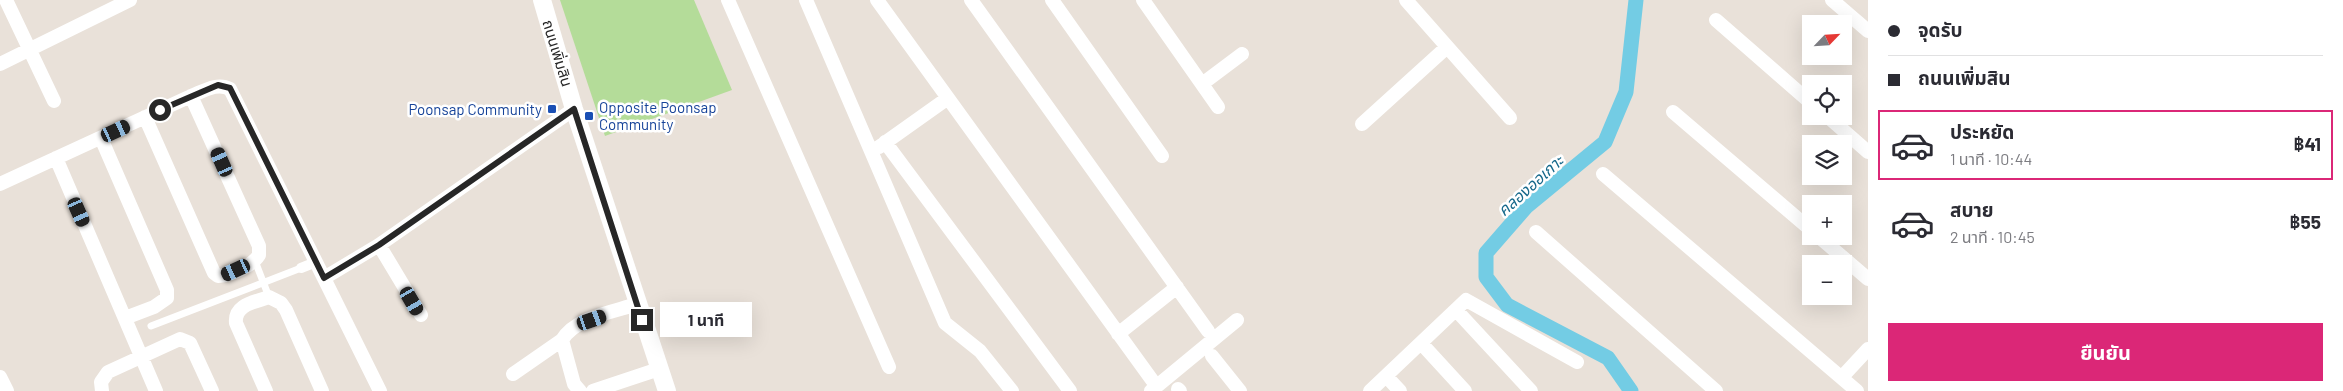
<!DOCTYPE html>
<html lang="th">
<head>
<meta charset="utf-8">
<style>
	:root { --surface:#fff; --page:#f2f2f3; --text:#2b2b33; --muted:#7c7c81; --line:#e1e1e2; --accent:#db2777 }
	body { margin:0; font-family:Barlow,"Noto Sans Thai",sans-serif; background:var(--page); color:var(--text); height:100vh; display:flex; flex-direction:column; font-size:19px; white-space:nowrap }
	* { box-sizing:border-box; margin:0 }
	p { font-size:16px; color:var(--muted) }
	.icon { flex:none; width:28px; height:28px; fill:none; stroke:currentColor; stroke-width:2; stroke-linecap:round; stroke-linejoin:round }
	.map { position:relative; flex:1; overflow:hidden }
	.details { display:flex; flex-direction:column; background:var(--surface); width:475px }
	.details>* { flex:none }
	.top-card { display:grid; align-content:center; height:110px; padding:0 20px; background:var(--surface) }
	.needle { width:32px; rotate:65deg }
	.buttons { position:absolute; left:1802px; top:15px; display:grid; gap:10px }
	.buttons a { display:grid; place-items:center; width:50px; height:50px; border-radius:0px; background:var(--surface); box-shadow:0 5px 20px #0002; font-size:25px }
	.end { position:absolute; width:22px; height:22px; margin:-11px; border:6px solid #272727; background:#fff; box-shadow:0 0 0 2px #fff }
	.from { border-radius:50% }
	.bubble { position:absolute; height:35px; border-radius:0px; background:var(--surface); box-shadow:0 5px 20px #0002; font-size:16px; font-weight:700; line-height:35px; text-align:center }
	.car { position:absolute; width:15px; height:30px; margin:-15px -8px; border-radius:6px; box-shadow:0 0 4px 1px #0007; background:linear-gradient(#222 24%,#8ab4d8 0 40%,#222 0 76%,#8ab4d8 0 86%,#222 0) }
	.top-card b { display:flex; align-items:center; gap:18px; height:48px; font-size:19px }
	.top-card b+b { border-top:1px solid var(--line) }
	.top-card i { width:12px; height:12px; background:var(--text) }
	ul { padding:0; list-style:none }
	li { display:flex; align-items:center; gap:15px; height:70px; margin:0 10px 8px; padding:0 10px; border:2px solid transparent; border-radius:0px }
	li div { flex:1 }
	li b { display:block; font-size:19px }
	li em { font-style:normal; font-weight:700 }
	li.on { border-color:var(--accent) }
	li>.icon { width:45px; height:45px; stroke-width:1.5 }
	.primary-button { display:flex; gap:10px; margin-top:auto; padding:10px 20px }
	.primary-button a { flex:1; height:58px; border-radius:0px; background:var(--accent); color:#fff; font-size:20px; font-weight:700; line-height:58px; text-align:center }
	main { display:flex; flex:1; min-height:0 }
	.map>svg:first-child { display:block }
	.green { fill:#b4dc99 }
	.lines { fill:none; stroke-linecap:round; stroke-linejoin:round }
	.canal { stroke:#73cce4; stroke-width:15 }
	.service { stroke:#fff; stroke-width:7 }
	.pedestrian { stroke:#fff; stroke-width:10 }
	.minor { stroke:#fff; stroke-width:14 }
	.tertiary { stroke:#fff; stroke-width:18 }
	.route { stroke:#272727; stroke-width:6 }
	.transit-dot { fill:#1a4fb4; stroke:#fff; stroke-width:2 }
	.labels { text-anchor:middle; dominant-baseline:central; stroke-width:5; stroke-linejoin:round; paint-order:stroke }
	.street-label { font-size:15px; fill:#272727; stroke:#fff }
	.transit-label { font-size:15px; fill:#164399; stroke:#fff; text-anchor:start }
	.water-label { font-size:16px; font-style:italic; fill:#17698b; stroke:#fff }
</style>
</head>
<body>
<main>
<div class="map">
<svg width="1868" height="391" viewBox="0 0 1868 391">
	<rect width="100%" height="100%" fill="#e9e1d9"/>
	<path class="green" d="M 560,0 L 694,0 L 732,90 L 605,136 Z"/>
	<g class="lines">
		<path class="canal" d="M 1631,391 L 1608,358 L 1507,305 L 1486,277 L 1486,253 L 1526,207 L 1605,142 L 1626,92 L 1636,0"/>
		<path class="service" d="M 255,261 L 269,297
			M 151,326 L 301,268"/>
		<path class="pedestrian" d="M 301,268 L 316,262"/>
		<path class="minor" d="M 6,0 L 54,101
			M 728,0 L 889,367
			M 806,0 L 945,323 L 980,351 L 1012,391
			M 877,0 L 1152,380
			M 971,0 L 1208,331
			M 1052,0 L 1162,156
			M 1143,0 L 1218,107
			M 1406,0 L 1510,118
			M 1832,0 L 1868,31
			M 1716,20 L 1811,103
			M 0,64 L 130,0
			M 1202,84 L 1242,54
			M 1673,112 L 1811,230
			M 1827,116 L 1868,152
			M 145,117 L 214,273 L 218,276 C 232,275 252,266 259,255 L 259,246 L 191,96
			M 1362,124 L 1447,47
			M 101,138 L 167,290 L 167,298 L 154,307 L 125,318
			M 885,142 L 1070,391
			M 879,147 L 948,98
			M 56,158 L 156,391
			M 1603,174 L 1857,391
			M 0,184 L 191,96 C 204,91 217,82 230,89 L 380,391
			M 1536,232 L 1716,391
			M 1818,236 L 1868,279
			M 379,245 L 421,315
			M 324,278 L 379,245 L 574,109
			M 1456,310 L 1531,391
			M 1118,334 L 1177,287
			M 1421,343 L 1465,391
			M 1212,356 L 1240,391
			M 513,374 L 562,340
			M 1386,376 L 1400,391
			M 0,377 L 7,391
			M 1842,377 L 1868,349
			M 1178,389 L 1180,391
			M 102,391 L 101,382 L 108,372 L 180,339 L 190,343 L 212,391
			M 266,391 L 236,323 C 234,304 256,302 269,297 L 281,303 L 286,310 L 322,391
			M 580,391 L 574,384 L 562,340 C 576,317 613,312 637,304
			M 593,391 L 659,369
			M 1151,391 L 1237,320
			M 1370,391 L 1466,300 L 1577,362"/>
		<path class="tertiary" d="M 542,0 L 574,109 L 667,391"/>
	</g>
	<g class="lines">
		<path class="route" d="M 160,110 L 218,85 L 230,88 L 324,278 L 379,245 L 574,109 L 642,320"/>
	</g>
	<g class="transit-dot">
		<rect x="547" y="104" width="10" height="10" rx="2.5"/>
		<rect x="584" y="111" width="10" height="10" rx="2.5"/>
	</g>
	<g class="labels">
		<g class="street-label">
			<text transform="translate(558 53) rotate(73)">ถนนเพิ่มสิน</text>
		</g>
		<g class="transit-label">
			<text x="599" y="107">Opposite Poonsap<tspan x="599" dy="17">Community</tspan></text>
			<text x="542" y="109" text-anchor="end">Poonsap Community</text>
		</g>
		<g class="water-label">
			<text transform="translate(1530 185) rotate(-42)">คลองออเกาะ</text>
		</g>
	</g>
</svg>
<div class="buttons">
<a><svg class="needle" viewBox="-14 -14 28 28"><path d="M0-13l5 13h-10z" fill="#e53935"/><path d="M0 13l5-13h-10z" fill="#7c7c81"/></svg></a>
<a><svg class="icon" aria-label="locate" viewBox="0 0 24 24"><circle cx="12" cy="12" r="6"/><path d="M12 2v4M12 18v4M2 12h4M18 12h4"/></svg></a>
<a><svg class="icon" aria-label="layers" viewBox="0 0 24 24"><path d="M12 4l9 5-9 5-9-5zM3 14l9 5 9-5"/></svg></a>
<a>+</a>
<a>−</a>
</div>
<i class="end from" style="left:160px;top:110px"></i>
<i class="end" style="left:642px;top:320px"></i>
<div class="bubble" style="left:660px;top:302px;width:92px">1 นาที</div>
<i class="car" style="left:116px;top:131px;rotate:65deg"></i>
<i class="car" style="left:222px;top:162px;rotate:336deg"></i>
<i class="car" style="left:79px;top:212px;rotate:156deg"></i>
<i class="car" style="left:236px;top:270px;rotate:245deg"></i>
<i class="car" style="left:412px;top:301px;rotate:150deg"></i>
<i class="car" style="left:592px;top:320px;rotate:71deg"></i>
</div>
<section class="details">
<div class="top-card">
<b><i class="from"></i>จุดรับ</b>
<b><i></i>ถนนเพิ่มสิน</b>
</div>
<ul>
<li class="on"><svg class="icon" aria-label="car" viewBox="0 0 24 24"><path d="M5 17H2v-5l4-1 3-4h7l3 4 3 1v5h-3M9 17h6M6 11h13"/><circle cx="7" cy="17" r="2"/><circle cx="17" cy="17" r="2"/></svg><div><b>ประหยัด</b><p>1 นาที · 10:44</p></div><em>฿41</em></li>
<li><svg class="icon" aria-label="car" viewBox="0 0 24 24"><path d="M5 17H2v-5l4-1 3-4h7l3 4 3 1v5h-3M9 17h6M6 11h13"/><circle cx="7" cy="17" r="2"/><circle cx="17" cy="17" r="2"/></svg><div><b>สบาย</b><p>2 นาที · 10:45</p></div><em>฿55</em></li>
</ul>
<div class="primary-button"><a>ยืนยัน</a></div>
</section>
</main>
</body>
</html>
